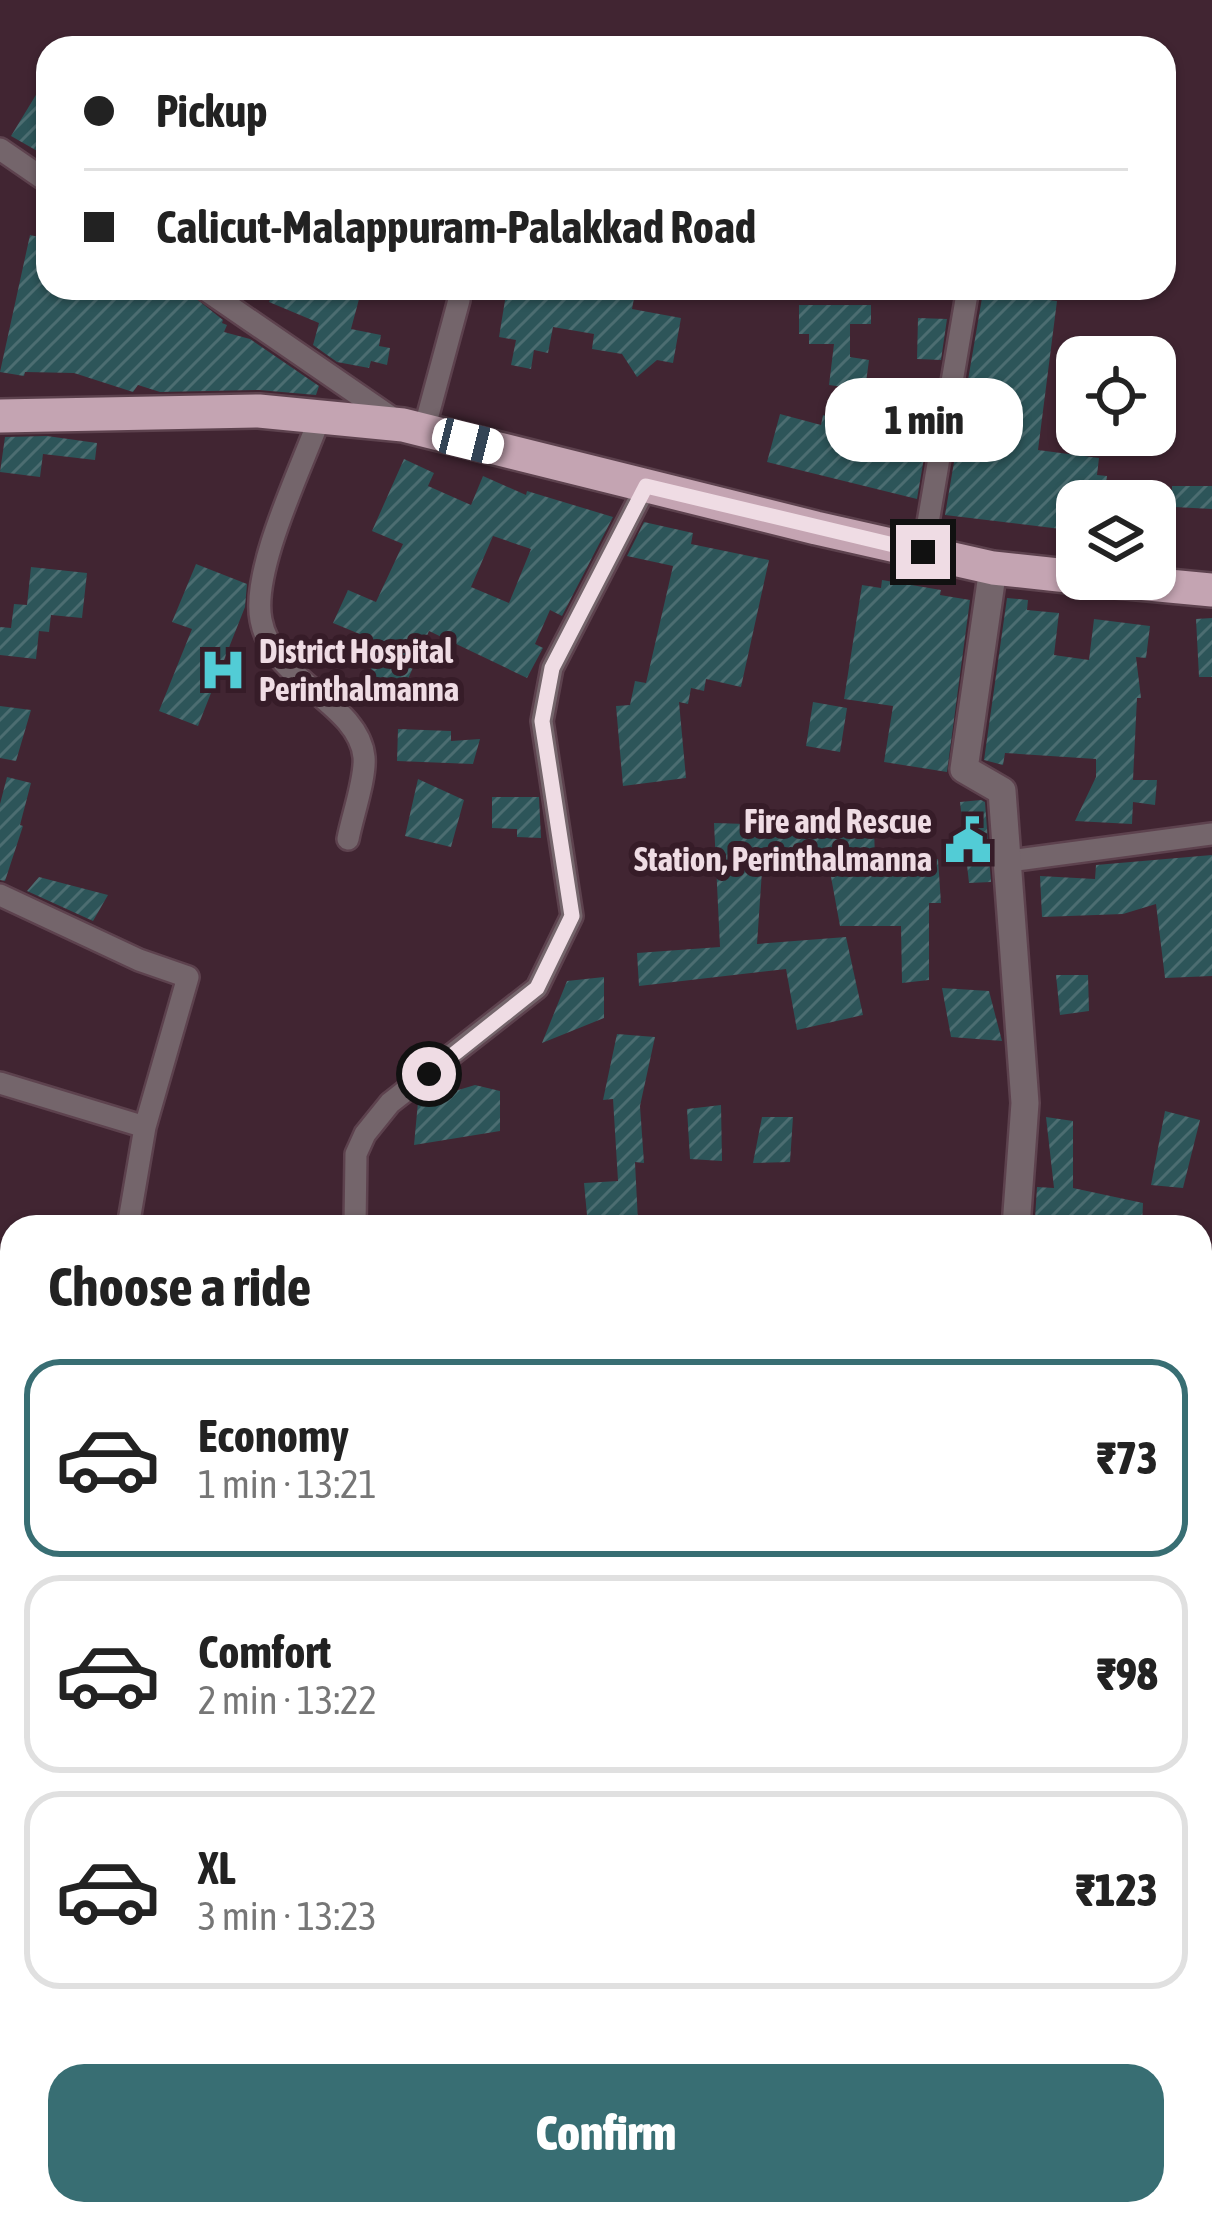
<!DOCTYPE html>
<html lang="en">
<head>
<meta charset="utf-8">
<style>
	:root { --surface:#fff; --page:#f2f2f2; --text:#222; --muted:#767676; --line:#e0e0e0; --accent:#386e73 }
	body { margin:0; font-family:"Asap Condensed",sans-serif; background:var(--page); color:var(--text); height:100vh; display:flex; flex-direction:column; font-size:45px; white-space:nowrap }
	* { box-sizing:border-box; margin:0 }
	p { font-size:39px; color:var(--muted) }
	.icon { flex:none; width:66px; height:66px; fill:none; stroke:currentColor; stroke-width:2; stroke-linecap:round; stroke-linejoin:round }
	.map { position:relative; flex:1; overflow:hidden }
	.sheet { position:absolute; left:0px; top:1215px; width:1212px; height:1011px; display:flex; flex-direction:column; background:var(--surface); border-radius:36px 36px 0 0; box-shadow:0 3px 9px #0004 }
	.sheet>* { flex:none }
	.guide { position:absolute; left:36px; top:36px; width:1140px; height:264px; border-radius:36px; box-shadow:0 3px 9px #0004; display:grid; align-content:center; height:264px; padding:0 48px; background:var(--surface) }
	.fabs { position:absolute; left:1056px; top:336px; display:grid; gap:24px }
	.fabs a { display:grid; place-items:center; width:120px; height:120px; border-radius:24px; background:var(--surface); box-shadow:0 3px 9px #0004; font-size:60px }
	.end { position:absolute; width:54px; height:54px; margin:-27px; border:15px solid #efdce4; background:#111; box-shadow:0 0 0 6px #111 }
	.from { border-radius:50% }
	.bubble { position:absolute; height:84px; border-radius:36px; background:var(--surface); box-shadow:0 3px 9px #0004; font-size:39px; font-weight:800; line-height:84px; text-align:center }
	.car { position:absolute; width:36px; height:72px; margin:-36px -18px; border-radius:15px; box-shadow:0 0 9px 3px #0007; background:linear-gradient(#fff 24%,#345 0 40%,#fff 0 76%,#345 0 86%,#fff 0) }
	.guide b { display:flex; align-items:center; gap:42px; height:114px; font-size:45px }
	.guide b+b { border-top:3px solid var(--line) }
	.guide i { width:30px; height:30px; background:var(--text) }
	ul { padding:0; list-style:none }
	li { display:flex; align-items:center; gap:36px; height:198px; margin:0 24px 18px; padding:0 24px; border:6px solid var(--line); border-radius:36px }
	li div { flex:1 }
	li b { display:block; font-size:45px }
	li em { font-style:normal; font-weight:800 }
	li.selected { border-color:var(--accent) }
	li>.icon { width:108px; height:108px; stroke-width:1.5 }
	h2 { padding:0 48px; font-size:54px; line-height:144px }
	.primary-button { display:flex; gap:24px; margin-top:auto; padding:24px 48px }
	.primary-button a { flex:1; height:138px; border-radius:36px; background:var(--accent); color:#fff; font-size:48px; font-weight:800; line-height:138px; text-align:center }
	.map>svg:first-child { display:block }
	.building { fill:url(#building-hatch); fill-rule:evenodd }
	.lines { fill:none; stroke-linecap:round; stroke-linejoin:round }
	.service-casing { stroke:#5d424e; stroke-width:15 }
	.minor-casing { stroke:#5d424e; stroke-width:26 }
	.tertiary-casing { stroke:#5d424e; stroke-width:32 }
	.trunk-casing { stroke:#5d424e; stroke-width:38 }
	.service { stroke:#74656b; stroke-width:10 }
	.minor { stroke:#74656b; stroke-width:21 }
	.tertiary { stroke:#74656b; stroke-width:27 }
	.trunk { stroke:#c4a4b2; stroke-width:33 }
	.route { stroke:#efdce4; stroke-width:15 }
	.labels { text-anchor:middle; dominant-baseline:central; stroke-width:12; stroke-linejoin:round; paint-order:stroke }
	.poi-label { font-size:33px; font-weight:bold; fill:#efdce4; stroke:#361c28; text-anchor:start }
</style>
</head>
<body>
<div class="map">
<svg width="1212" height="2224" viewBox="0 0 1212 2224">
	<defs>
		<pattern id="building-hatch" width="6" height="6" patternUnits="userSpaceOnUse" patternTransform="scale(3)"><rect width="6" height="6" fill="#2d5559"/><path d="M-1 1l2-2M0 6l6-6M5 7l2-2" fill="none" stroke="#4c6d71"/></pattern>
	</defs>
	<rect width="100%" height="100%" fill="#412532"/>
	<path class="building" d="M 48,75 L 48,136 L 39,152 L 11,136 Z
		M 30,235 L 48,239 L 48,288 L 175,288 L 189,293 L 223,320 L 222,323 L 227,325 L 224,332 L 250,339 L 319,386 L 316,395 L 259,390 L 160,392 L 138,385 L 133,392 L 74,373 L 25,372 L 24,376 L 0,372 Z
		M 275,288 L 362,288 L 351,329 L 381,335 L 379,346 L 390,348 L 387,365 L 371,361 L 369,368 L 337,362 L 313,345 L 319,323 L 269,302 Z
		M 507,288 L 617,288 L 635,293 L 632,309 L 681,318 L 673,363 L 657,360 L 637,377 L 622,354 L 592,349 L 594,334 L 553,327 L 548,353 L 534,350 L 531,369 L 511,365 L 516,340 L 499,337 Z
		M 983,292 L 1057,301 L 1038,450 L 1099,458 L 1097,475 L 1107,476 L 1104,499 L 1077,501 L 1077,531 L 945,515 Z
		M 799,305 L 871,305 L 871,324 L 850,324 L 850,357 L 869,360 L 865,390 L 829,385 L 834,344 L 809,344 L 809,334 L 799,334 Z
		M 918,318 L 947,319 L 941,360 L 917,359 Z
		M 878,399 L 932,411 L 917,499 L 767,462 L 780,414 L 821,425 L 823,415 L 871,428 Z
		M 47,436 L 97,443 L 95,460 L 43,454 L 40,477 L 0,472 L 5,437 Z
		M 404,459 L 434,473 L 428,486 L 471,505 L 483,476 L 526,495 L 527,491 L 613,517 L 562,616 L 550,610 L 535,644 L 543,648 L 527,678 L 429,631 L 398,702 L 363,687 L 378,654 L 358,645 L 362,635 L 333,623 L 348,590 L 376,602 L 403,544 L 372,531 ZM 493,536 L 531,549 L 509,603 L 471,587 Z
		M 1172,486 L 1212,486 L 1212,509 L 1155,506 L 1155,488 L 1172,490 Z
		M 644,522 L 693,533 L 691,544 L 769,560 L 741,687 L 706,679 L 704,691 L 691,688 L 688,704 L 679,702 L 686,778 L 623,786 L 616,706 L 630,705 L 635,681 L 646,683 L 673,566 L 627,556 Z
		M 196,564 L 247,584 L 245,607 L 198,726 L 159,711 L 192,629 L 172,622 Z
		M 31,567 L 87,573 L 82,618 L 51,615 L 49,632 L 39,631 L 36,659 L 0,655 L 0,627 L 11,628 L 14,604 L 27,605 Z
		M 882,580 L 941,590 L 940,595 L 970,600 L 947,772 L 884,762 L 893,706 L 844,699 L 862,585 L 881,588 Z
		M 1007,598 L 1028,600 L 1027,610 L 1059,613 L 1054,655 L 1089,660 L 1094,619 L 1150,626 L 1146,658 L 1136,657 L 1141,698 L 1137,698 L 1133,780 L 1157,780 L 1155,805 L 1133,802 L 1132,824 L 1075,821 L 1096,777 L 1096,759 L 1005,753 L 1003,765 L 984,760 Z
		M 1212,618 L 1212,677 L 1199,677 L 1196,619 Z
		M 813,702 L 847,708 L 840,752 L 806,746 Z
		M 0,706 L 31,710 L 16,761 L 0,758 Z
		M 398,729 L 451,731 L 451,741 L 480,739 L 473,764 L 397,761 Z
		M 7,777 L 31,783 L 20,825 L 23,826 L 5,881 L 0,880 L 0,804 Z
		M 418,779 L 464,800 L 451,847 L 405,836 Z
		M 492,797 L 539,797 L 541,838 L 517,837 L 517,829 L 492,828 Z
		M 981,800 L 985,802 L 991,882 L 969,883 L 960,802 Z
		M 714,823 L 874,828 L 875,859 L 938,859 L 941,903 L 929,903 L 929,980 L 902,983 L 901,926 L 840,926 L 829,866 L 762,871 L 757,944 L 846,937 L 863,1015 L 797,1030 L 786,969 L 639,986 L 637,953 L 720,947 Z
		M 1212,855 L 1212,976 L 1165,978 L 1156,904 L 1123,914 L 1042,917 L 1040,876 L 1095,879 L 1096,865 Z
		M 39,877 L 108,895 L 93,921 L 27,891 Z
		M 1056,975 L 1088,975 L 1089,1011 L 1060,1015 Z
		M 604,977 L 604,1018 L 542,1043 L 567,981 Z
		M 942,988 L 989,991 L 1002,1041 L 951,1037 Z
		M 617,1034 L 655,1037 L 640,1106 L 644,1163 L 635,1162 L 638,1222 L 588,1226 L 584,1183 L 618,1181 L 613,1099 L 603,1100 Z
		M 475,1085 L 500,1091 L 500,1131 L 414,1145 L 418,1102 Z
		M 721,1105 L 722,1161 L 690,1159 L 687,1109 Z
		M 1165,1111 L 1200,1120 L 1183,1188 L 1151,1185 Z
		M 762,1117 L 793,1117 L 790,1162 L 753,1163 Z
		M 1046,1117 L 1073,1121 L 1073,1188 L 1143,1203 L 1142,1227 L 1082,1227 L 1035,1218 L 1037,1187 L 1054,1188 Z"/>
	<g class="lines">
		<defs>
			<path id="service" d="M 378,2224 L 491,2214"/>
			<path id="minor" d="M 0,149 L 48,182
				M 203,288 L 395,420
				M 320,417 C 302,467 251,570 261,620 C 272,681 359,703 364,757 C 366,778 352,817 348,839
				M 424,430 L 459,300
				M 923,552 L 968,288
				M 1010,861 L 1212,834
				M 0,895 L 139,960 L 188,977 L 145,1127 L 0,1083
				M 128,1227 L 145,1127
				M 355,1227 L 356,1154 L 365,1134 L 390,1103 L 537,988 L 572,916 L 542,721 L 552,668 L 646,486
				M 0,1326 L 12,1328
				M 1200,1660 L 1212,1660
				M 0,2166 L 12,2165
				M 92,2214 L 110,2224
				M 362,2224 L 363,2214"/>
			<path id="tertiary" d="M 993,568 L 964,769 L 1002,791 L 1025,1103 L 1016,1227
				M 1200,1438 L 1212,1445"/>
			<path id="trunk" d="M 0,416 L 259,411 L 403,425 L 816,528 L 993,568 L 1077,577
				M 1095,579 L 1212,590"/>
		</defs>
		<use href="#service" class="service-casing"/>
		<use href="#minor" class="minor-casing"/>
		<use href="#tertiary" class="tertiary-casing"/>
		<use href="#trunk" class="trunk-casing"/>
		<use href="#service" class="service"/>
		<use href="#minor" class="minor"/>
		<use href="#tertiary" class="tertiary"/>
		<use href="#trunk" class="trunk"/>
	</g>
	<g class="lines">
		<path class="route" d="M 429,1074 L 537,988 L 572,916 L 542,721 L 552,668 L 646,486 L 923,552"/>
	</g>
	<defs>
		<symbol id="hospital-bare" viewBox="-9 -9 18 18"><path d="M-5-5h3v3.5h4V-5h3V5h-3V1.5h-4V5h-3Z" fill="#52ccd6" stroke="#361c28" stroke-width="2.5" paint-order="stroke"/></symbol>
		<symbol id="civic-bare" viewBox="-9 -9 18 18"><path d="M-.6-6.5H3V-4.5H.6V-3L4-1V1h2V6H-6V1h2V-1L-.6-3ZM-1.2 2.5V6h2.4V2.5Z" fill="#52ccd6" stroke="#361c28" stroke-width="2.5" paint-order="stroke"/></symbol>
	</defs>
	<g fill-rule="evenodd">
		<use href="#hospital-bare" x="190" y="637" width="66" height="66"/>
		<use href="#civic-bare" x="935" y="807" width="66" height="66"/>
	</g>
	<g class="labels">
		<g class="poi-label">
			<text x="259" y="651">District Hospital<tspan x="259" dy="38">Perinthalmanna</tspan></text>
			<text x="932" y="821" text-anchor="end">Fire and Rescue<tspan x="932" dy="38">Station, Perinthalmanna</tspan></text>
		</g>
	</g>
</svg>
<div class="fabs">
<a><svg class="icon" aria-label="locate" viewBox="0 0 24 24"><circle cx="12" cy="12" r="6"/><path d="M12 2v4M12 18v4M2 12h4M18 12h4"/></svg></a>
<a><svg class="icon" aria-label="layers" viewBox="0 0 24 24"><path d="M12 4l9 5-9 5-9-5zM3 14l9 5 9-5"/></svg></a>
</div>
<i class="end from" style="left:429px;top:1074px"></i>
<i class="end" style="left:923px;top:552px"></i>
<div class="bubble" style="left:825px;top:378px;width:198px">1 min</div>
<i class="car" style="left:468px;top:441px;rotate:104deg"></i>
<div class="guide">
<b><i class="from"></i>Pickup</b>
<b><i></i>Calicut-Malappuram-Palakkad Road</b>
</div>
<section class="sheet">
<h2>Choose a ride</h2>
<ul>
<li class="selected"><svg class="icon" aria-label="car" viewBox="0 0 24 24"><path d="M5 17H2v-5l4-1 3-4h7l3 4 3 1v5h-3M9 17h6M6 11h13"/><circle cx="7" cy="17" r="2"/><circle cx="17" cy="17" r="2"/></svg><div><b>Economy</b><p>1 min · 13:21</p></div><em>₹73</em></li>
<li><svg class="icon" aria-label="car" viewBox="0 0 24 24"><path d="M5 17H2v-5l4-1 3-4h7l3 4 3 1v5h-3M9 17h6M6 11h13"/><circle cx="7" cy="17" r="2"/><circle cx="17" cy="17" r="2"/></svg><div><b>Comfort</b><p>2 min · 13:22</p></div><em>₹98</em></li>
<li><svg class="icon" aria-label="car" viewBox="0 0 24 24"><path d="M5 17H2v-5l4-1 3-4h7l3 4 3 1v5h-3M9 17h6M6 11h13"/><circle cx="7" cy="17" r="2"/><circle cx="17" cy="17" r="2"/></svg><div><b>XL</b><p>3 min · 13:23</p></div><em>₹123</em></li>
</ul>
<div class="primary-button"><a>Confirm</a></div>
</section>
</div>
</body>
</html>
